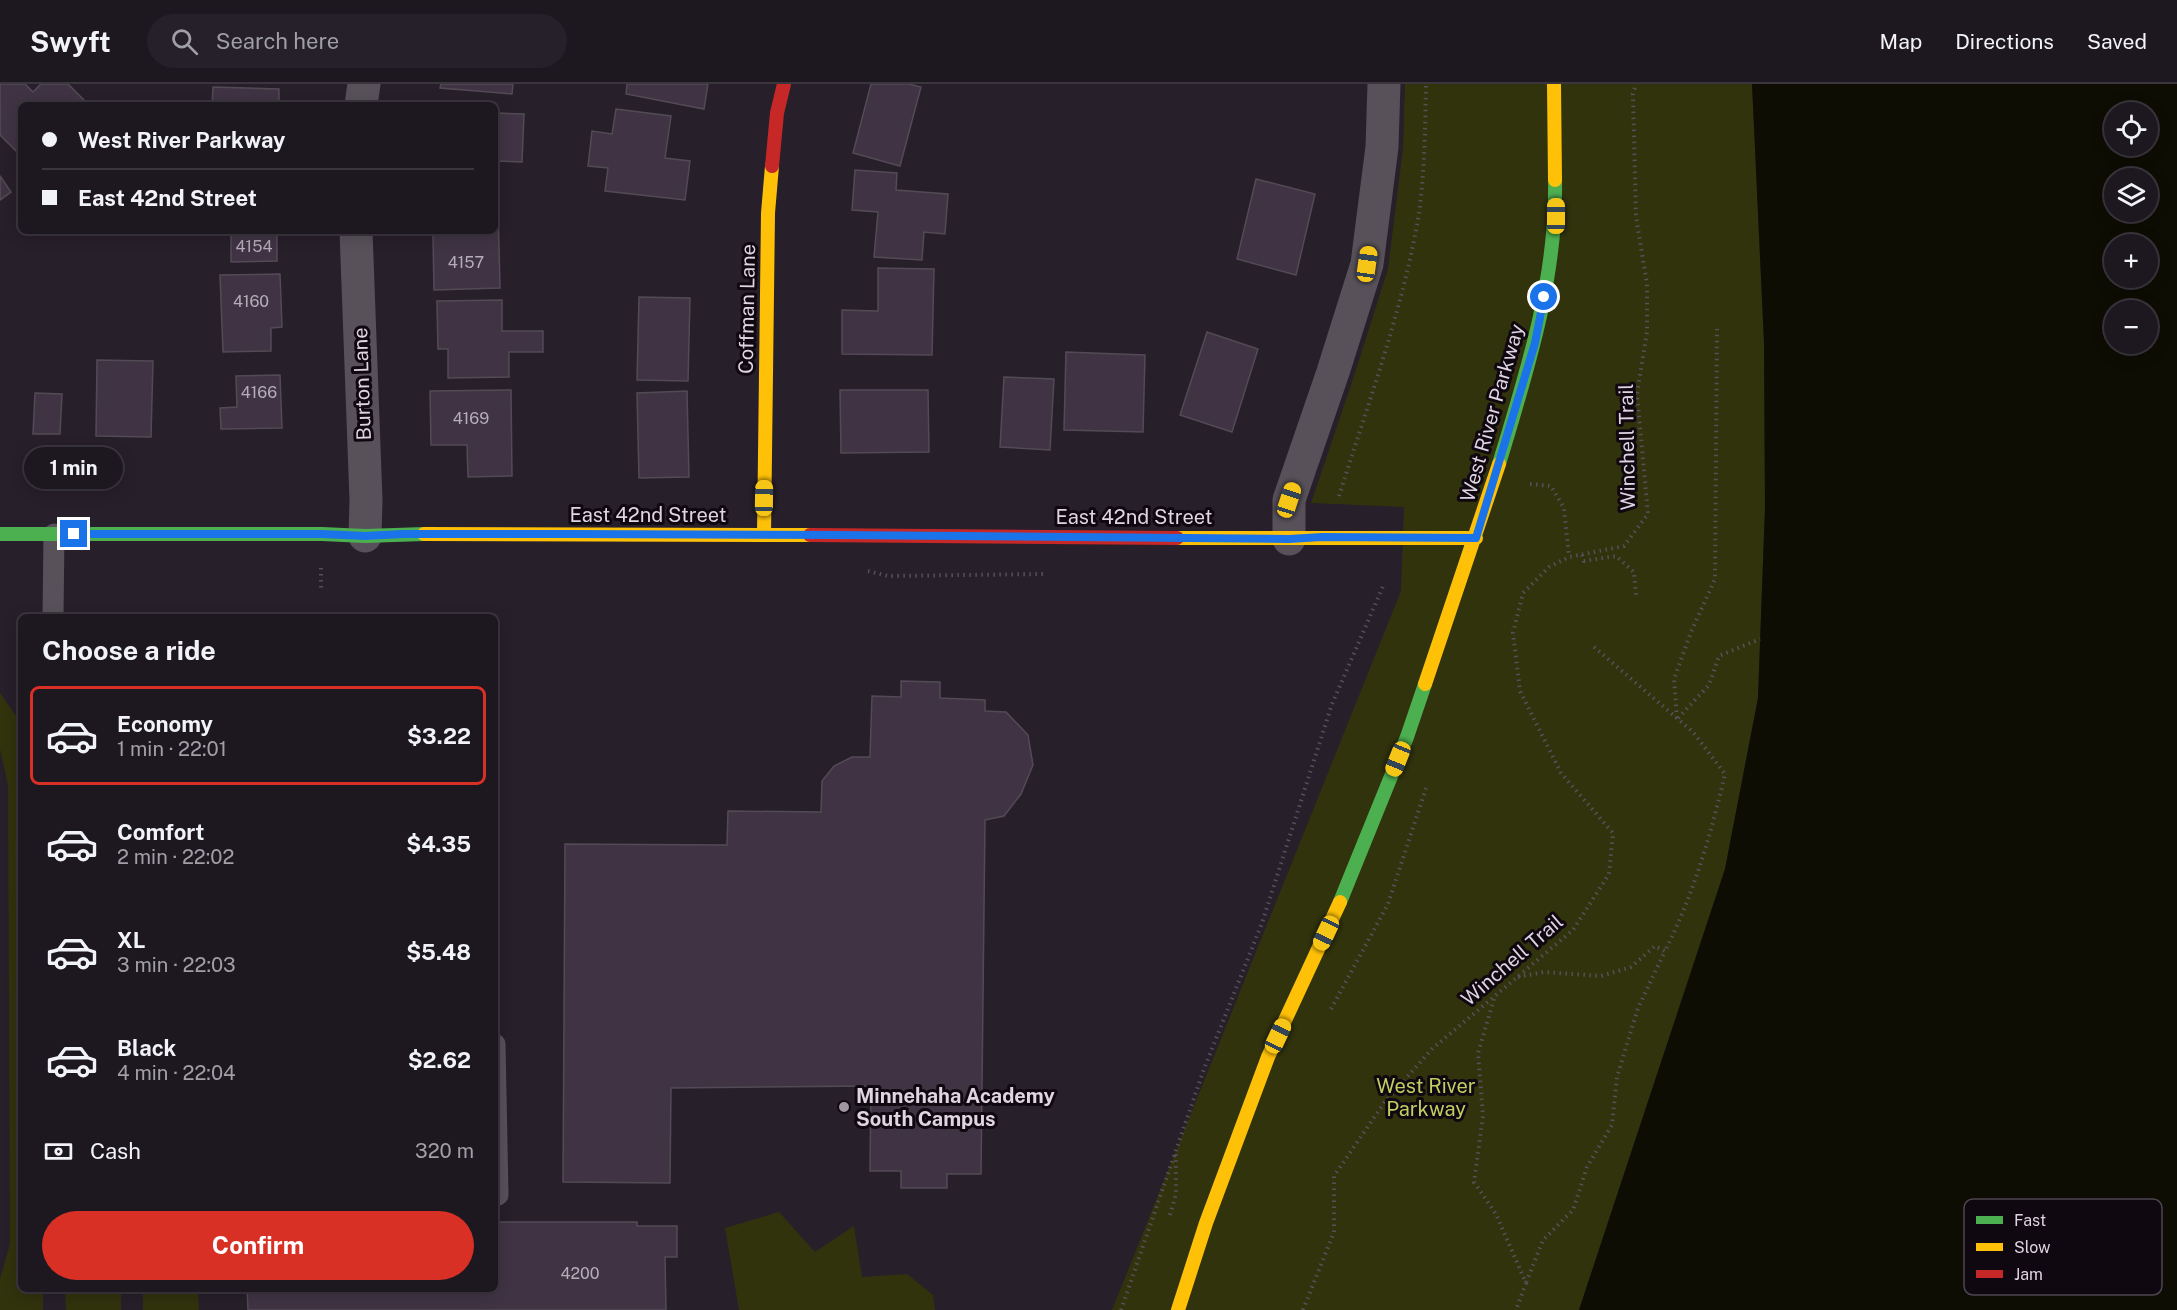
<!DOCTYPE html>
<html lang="en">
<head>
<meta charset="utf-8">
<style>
	:root { --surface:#1d1720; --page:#252029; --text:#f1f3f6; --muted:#a09fa5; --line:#3b363e; --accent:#d93025 }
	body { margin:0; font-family:"Public Sans",sans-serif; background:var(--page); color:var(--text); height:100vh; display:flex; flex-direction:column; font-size:22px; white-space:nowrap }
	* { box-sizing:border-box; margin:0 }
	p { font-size:20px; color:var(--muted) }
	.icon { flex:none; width:33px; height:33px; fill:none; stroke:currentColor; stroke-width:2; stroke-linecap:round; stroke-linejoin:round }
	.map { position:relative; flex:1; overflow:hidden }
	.sheet { position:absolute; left:18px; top:530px; width:480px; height:678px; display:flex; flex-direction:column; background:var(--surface); border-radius:9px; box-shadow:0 3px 15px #0003,0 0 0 2px var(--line) }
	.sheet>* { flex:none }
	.top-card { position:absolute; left:18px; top:18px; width:480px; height:132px; border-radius:9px; box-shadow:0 3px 15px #0003,0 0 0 2px var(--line); display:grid; align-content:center; height:132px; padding:0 24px; background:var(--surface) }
	.fabs { position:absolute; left:2104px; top:18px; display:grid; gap:12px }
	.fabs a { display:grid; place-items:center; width:54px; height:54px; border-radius:50%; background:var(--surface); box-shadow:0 3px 15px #0003,0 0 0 2px var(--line); font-size:30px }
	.end { position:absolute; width:27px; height:27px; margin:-14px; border:8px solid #1a73e8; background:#fff; box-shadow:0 0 0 3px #fff }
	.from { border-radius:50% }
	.bubble { position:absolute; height:42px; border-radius:21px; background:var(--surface); box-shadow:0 3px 15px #0003,0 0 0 2px var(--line); font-size:20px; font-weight:700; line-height:42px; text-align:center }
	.car { position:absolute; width:18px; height:36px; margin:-18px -9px; border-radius:8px; box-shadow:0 0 4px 2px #0007; background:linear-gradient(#f5c518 24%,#345 0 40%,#f5c518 0 76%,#345 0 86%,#f5c518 0) }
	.top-card b { display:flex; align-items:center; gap:21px; height:57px; font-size:22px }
	.top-card b+b { border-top:2px solid var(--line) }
	.top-card i { width:15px; height:15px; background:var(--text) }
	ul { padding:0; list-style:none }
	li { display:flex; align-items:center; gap:18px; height:99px; margin:0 12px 9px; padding:0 12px; border:3px solid transparent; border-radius:9px }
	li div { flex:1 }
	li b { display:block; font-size:22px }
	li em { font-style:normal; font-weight:700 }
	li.on { border-color:var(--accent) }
	li>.icon { width:54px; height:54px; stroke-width:1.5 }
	h2 { padding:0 24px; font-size:27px; line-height:72px }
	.pay { display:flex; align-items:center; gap:15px; height:66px; padding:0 24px; font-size:22px }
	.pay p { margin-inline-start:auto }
	.cta { display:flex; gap:12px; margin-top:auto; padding:12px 24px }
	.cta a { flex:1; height:69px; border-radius:36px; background:var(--accent); color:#fff; font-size:24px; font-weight:700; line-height:69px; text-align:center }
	header { display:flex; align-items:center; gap:36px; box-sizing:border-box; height:84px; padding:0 30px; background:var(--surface); border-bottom:2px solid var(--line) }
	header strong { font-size:28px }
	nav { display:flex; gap:33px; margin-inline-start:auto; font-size:21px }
	.search { width:420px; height:54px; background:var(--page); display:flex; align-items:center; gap:15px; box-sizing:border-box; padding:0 21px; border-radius:33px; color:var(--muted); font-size:22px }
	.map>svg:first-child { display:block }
	.green { fill:#31330d }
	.water { fill:#0d0d04; fill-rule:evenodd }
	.building { fill:#403444; stroke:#524b55; stroke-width:1.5 }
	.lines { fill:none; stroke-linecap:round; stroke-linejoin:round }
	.path { stroke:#57505a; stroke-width:4; stroke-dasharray:1.5 4.5; stroke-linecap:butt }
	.lane { stroke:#58515a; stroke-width:21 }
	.street { stroke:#58515a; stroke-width:33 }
	.fast { stroke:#4caf50; stroke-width:14 }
	.slow { stroke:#ffc107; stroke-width:14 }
	.jam { stroke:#c62828; stroke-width:14 }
	.route { stroke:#1a73e8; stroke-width:8 }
	.poi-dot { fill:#9f95a2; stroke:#0f0811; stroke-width:2 }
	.labels { text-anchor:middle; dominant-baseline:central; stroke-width:6; stroke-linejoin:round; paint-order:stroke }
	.number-label { font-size:16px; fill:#b7acba }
	.street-label { font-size:20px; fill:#dfd4e2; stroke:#0f0811 }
	.park-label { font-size:20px; fill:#c3ce61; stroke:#0f0811 }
	.poi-label { font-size:20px; font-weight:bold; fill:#dfd4e2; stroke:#0f0811; text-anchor:start }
	.key { fill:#0f0811; stroke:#4d4550; stroke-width:1.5 }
	.key-label { font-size:16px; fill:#dfd4e2 }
</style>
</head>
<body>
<header>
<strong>Swyft</strong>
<div class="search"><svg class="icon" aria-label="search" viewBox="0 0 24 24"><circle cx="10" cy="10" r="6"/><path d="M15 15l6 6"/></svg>Search here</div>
<nav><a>Map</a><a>Directions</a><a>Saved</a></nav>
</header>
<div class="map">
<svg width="2177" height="1226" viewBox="0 0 2177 1226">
	<rect width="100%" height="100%" fill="#271f2a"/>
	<path class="green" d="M 1405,0 L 1752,0 L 1764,258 L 1765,424 L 1758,614 L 1725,785 L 1579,1226 L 1112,1226 L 1401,507 L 1404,423 L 1311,419 L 1353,295 L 1388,185 L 1403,64 Z
		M 0,609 L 21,639 L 21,1204 L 43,1205 L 43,1226 L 0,1226 L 0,1195 L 10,1160 L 8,701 L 0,665 Z
		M 779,1128 L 815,1168 L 854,1142 L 862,1193 L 907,1190 L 933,1211 L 935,1226 L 739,1226 L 725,1144 Z
		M 65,1205 L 121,1205 L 121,1226 L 66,1226 Z
		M 143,1205 L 198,1205 L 199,1226 L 143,1226 Z"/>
	<path class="water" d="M 1752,0 L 2177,0 L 2177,1226 L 1579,1226 L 1725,785 L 1758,614 L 1765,424 L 1764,258 ZM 2115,28 L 2148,28 L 2148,62 L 2115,62 ZM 2115,94 L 2148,94 L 2148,128 L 2115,128 ZM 2115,160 L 2148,160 L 2148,194 L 2115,194 ZM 2115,226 L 2148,226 L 2148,260 L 2115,260 Z"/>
	<path class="building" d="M 0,0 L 25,0 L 33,8 L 41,0 L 68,0 L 85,17 L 81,21 L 21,21 L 21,72 L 0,51 Z
		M 441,0 L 513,0 L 512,10 L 440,4 Z
		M 627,0 L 708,0 L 704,25 L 626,10 Z
		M 871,0 L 909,0 L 921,3 L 900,82 L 853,69 Z
		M 213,3 L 279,5 L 279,21 L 212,21 Z
		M 616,25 L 671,32 L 665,74 L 690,77 L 685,116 L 605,107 L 608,84 L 588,82 L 592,47 L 612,50 Z
		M 495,29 L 524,30 L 522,78 L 495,77 Z
		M 855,86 L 897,89 L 896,106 L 948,110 L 945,150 L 924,148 L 922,176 L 874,173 L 878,128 L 852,126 Z
		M 0,92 L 11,108 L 0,116 Z
		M 1256,95 L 1315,110 L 1296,191 L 1237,175 Z
		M 495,120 L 498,120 L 500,204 L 434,206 L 433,151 L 459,150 L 459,147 L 495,147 Z
		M 231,147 L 277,147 L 277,177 L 231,178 Z
		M 878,184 L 934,185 L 932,271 L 842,270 L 842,226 L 878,227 Z
		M 280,190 L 282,243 L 271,244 L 271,267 L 223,268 L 220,191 Z
		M 639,213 L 690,214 L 688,297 L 637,296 Z
		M 502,216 L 502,247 L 543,247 L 543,268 L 509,268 L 509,293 L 448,294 L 448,265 L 438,265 L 437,217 Z
		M 1207,248 L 1258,265 L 1232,348 L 1180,331 Z
		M 1066,268 L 1145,271 L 1143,348 L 1064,346 Z
		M 97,276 L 153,277 L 151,353 L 96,352 Z
		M 280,291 L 282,344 L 221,345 L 220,324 L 237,323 L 236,292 Z
		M 1004,293 L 1054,295 L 1050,366 L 1000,363 Z
		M 511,306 L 512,392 L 468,393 L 467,361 L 431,361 L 430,307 Z
		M 840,306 L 928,306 L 929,368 L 841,369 Z
		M 687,307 L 689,393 L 639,394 L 637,309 Z
		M 35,309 L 62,310 L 60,350 L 33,350 Z
		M 901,597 L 940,598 L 940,614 L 985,616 L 985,627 L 1006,628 L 1028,651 L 1033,681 L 1021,710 L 1004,732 L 985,736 L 981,1090 L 947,1090 L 947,1104 L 901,1104 L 901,1087 L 870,1087 L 871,1002 L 671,1004 L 670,1099 L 563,1098 L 565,760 L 727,761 L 728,727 L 821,728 L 822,697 L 834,682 L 852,673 L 870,673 L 872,612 L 901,613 Z
		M 495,1138 L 637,1138 L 637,1142 L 677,1142 L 677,1173 L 665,1173 L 666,1226 L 248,1226 L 247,1204 L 495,1204 Z"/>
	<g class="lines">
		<path class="path" d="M 1530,400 L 1551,402 L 1564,424 L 1569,473
			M 1339,412 C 1367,323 1400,233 1417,141 C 1425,95 1425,46 1426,0
			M 1582,471 L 1584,477 L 1616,472 L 1634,488 L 1636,512
			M 321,484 L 321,505
			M 868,487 L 888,492 L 1046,490
			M 1594,563 L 1693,648 L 1725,690 C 1711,750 1693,812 1665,867
			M 1677,634 L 1674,595 L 1691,548 L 1715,495 L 1717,245
			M 1678,634 L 1709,601 L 1719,572 L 1760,555
			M 1518,893 L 1544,888 L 1601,892 L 1631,883 L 1655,862 L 1665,867 L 1638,924 L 1617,993 L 1612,1041 L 1587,1083 L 1573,1126 L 1543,1156 L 1526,1199
			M 1494,915 L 1478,969 L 1483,1032 L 1474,1098 L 1496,1130 L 1526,1199 L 1516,1226
			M 1331,925 L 1388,820 L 1427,701
			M 1170,1131 L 1176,1110 L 1176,1070
			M 1121,1226 L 1204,985 L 1262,839 L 1332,620 L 1384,500
			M 1303,1226 L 1334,1148 L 1334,1092 L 1384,1019 L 1432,965 L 1573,846 L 1609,790 L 1613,749 L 1561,689 L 1520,607 L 1513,549 L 1523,509 L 1549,483 L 1569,473 L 1624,462 L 1648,430 L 1637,310 L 1647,248 L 1647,200 L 1636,133 L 1633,10 L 1636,0"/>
		<path class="lane" d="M 53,532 L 54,450
			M 495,960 L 498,1111"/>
		<path class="street" d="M 361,21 L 364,0
			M 356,147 L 366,416 L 365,452
			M 1289,455 L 1289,416 L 1333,288 L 1367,180 L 1382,63 L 1384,0"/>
		<path class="fast" d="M 1499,380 C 1527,287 1557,194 1555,96
			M 0,450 L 322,450 L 365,452 L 424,450
			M 1340,818 L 1407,653 L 1425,600"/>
		<path class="slow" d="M 1554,0 L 1555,96
			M 424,450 L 810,451
			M 764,451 L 768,129 L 772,82
			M 1177,454 L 1476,454
			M 1425,600 L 1499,380
			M 1178,1226 L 1206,1139 L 1268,973 L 1340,818"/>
		<path class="jam" d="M 772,82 L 777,29 L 784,0
			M 810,451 L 1177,454"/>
	</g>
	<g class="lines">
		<path class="route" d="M 74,450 L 322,450 L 365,452 L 403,450 L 568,450 L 838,451 L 1289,455 L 1322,453 L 1476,454 L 1535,259 L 1544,213"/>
	</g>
	<circle class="poi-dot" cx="844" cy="1023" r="6"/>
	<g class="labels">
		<g class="number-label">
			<text x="254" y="162">4154</text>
			<text x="466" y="178">4157</text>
			<text x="251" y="217">4160</text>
			<text x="259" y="308">4166</text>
			<text x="471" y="334">4169</text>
			<text x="580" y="1189">4200</text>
		</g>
		<g class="street-label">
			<text transform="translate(747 225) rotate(-89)">Coffman Lane</text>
			<text transform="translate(362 300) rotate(-92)">Burton Lane</text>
			<text transform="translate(1492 329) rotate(-74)">West River Parkway</text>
			<text transform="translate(1627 363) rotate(-91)">Winchell Trail</text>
			<text x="648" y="431">East 42nd Street</text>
			<text x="1134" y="433">East 42nd Street</text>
			<text transform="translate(1512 876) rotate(-41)">Winchell Trail</text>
		</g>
		<g class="park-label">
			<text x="1426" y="1002">West River<tspan x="1426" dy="23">Parkway</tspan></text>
		</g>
		<g class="poi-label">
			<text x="856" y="1012">Minnehaha Academy<tspan x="856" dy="23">South Campus</tspan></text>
		</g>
	</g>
	<rect x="1964" y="1115" width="198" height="96" rx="9" class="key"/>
	<rect x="1976" y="1132" width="27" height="8" fill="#4caf50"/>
	<rect x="1976" y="1159" width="27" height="8" fill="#ffc107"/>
	<rect x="1976" y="1186" width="27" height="8" fill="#c62828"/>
	<g class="key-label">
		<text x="2014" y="1142">Fast</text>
		<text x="2014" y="1169">Slow</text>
		<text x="2014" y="1196">Jam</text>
	</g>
</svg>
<div class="fabs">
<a><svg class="icon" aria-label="locate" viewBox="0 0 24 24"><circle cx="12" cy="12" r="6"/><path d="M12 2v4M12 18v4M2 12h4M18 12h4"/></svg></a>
<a><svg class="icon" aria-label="layers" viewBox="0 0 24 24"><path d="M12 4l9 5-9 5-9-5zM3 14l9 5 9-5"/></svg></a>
<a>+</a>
<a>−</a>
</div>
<i class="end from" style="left:1544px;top:213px"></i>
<i class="end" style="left:74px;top:450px"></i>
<div class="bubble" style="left:24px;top:363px;width:99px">1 min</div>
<i class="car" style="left:1556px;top:132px;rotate:0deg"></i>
<i class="car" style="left:1367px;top:180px;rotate:8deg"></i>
<i class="car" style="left:764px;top:414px;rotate:1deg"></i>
<i class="car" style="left:1289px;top:416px;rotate:18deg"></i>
<i class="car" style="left:1398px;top:675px;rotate:202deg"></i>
<i class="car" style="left:1326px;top:849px;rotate:205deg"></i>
<i class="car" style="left:1278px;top:952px;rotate:25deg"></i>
<div class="top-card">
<b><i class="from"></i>West River Parkway</b>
<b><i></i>East 42nd Street</b>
</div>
<section class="sheet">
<h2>Choose a ride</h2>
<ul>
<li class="on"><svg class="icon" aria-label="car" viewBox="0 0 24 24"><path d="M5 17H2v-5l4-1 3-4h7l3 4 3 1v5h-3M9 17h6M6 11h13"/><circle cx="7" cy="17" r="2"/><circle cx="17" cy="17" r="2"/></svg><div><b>Economy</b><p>1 min · 22:01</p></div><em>$3.22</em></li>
<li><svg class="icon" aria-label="car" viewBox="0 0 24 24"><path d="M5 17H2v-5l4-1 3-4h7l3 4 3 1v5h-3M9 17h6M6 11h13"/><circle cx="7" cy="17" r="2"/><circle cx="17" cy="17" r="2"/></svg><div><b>Comfort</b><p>2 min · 22:02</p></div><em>$4.35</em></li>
<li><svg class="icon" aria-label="car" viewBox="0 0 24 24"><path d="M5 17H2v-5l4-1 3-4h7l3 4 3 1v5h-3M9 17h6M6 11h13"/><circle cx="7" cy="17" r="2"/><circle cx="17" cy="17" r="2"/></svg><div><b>XL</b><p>3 min · 22:03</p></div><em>$5.48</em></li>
<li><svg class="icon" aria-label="car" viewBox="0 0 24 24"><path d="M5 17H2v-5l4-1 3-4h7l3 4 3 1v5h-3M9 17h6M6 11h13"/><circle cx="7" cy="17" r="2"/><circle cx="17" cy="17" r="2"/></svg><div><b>Black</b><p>4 min · 22:04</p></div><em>$2.62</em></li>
</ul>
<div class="pay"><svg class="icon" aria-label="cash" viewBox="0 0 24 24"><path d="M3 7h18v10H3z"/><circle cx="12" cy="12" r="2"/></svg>Cash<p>320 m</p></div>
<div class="cta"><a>Confirm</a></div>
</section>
</div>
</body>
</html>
